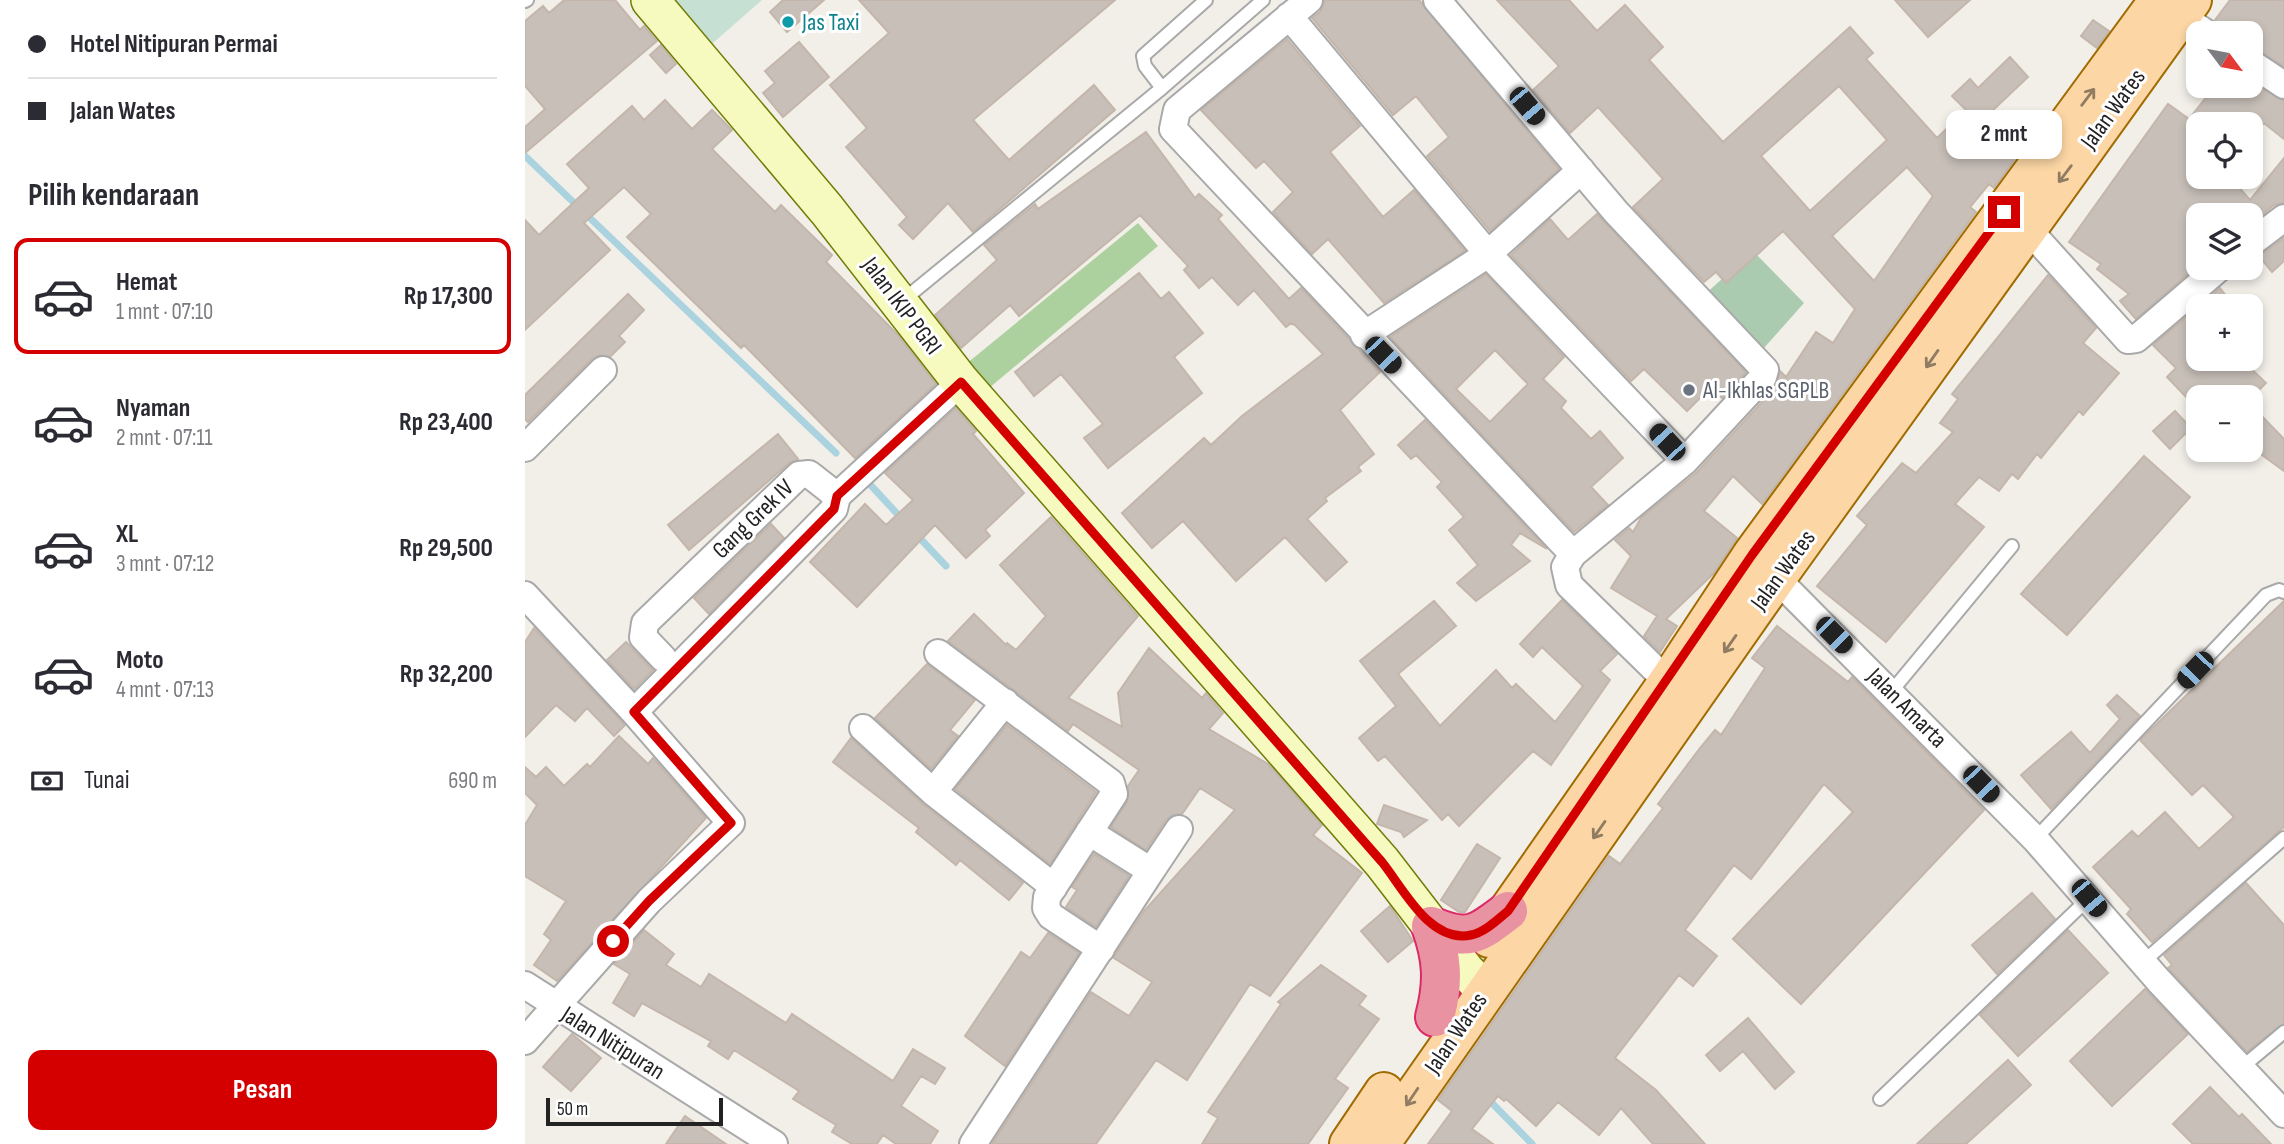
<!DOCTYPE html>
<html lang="id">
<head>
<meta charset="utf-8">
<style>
	:root { --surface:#fff; --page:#f7f7f7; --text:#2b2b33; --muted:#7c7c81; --line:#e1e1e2; --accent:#d40000 }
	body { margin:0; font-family:"Sofia Sans Condensed",sans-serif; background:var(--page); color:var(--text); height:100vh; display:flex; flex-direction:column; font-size:26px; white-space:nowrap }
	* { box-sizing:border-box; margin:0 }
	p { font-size:23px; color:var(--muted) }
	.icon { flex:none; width:38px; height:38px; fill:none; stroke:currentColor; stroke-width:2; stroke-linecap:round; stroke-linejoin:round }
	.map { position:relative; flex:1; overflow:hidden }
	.sheet { display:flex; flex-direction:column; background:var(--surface); width:525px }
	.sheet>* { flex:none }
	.top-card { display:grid; align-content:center; height:154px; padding:0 28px; background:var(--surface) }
	.needle { width:46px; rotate:122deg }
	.buttons { position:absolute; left:1661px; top:21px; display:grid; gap:14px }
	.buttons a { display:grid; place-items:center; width:77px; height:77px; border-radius:14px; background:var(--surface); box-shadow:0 4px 10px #0003; font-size:35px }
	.scale { position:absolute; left:21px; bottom:18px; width:177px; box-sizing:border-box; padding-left:7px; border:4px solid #222; border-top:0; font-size:19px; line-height:24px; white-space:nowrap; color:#222; -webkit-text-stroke:5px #fff; paint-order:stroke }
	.end { position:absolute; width:32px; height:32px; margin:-16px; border:9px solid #d40000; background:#fff; box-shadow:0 0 0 4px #fff }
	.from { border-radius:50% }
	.bubble { position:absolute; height:49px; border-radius:14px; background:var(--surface); box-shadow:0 4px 10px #0003; font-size:23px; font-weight:700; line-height:49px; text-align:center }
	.car { position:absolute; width:21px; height:42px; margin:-21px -10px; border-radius:9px; box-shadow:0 0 5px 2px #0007; background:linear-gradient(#222 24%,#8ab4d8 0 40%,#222 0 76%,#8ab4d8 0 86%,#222 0) }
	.top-card b { display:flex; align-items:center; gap:24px; height:66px; font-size:26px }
	.top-card b+b { border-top:2px solid var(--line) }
	.top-card i { width:18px; height:18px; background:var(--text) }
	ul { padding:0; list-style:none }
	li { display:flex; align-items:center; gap:21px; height:116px; margin:0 14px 10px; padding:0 14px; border:4px solid transparent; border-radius:14px }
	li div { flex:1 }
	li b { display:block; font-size:26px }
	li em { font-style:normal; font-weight:700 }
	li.current { border-color:var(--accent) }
	li>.icon { width:63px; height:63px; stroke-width:1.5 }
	h2 { padding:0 28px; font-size:32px; line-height:84px }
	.pay { display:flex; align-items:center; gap:18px; height:77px; padding:0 28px; font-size:26px }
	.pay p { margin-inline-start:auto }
	.cta { display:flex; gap:14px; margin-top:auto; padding:14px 28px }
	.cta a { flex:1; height:80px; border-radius:14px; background:var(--accent); color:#fff; font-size:28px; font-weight:700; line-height:80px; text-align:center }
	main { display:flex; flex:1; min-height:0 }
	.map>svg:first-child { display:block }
	.forest { fill:#add19e }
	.wetland { fill:#c6e0d4 }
	.cemetery { fill:#aacbaf }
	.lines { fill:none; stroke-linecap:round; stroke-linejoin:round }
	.stream { stroke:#aad3df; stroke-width:7 }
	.building { fill:#c7bfb8; stroke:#c4b6ab; stroke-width:2; fill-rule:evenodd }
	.lane-casing { stroke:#a9a9a9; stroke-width:16 }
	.street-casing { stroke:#a9a9a9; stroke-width:30 }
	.secondary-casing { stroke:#707d05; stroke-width:40 }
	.primary-casing { stroke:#a06b00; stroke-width:42 }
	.highway-casing { stroke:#dc2a67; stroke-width:42 }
	.lane { stroke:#fff; stroke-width:12 }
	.street { stroke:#fff; stroke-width:26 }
	.secondary { stroke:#f7fabf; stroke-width:37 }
	.primary { stroke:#fcd6a4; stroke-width:38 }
	.highway { stroke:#e892a2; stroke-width:38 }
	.oneway { stroke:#8f7c63 }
	.route { stroke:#d40000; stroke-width:9 }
	.culture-dot { fill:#0f9aa8; stroke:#fff; stroke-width:2.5 }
	.worship-dot { fill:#6b7280; stroke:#fff; stroke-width:2.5 }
	.labels { text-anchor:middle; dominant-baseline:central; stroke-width:6; stroke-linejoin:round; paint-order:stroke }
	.culture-label { font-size:24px; fill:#0d838f; stroke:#fff; text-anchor:start }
	.street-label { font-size:24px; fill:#222; stroke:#fff }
	.worship-label { font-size:24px; fill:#5b616d; stroke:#fff; text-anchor:start }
</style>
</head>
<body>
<main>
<section class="sheet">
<div class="top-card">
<b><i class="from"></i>Hotel Nitipuran Permai</b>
<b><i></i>Jalan Wates</b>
</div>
<h2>Pilih kendaraan</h2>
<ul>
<li class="current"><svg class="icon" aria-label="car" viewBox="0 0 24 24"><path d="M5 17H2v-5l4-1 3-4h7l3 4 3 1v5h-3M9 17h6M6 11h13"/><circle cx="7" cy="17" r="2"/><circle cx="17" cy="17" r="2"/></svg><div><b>Hemat</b><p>1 mnt · 07:10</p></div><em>Rp 17,300</em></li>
<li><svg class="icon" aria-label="car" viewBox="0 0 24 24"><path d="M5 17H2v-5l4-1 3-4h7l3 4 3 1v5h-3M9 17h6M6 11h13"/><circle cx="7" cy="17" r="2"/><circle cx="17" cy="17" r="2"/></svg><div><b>Nyaman</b><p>2 mnt · 07:11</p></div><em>Rp 23,400</em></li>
<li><svg class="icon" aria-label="car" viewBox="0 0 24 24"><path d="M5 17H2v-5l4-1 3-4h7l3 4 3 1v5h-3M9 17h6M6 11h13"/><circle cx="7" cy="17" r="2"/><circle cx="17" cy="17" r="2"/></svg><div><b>XL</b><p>3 mnt · 07:12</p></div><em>Rp 29,500</em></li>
<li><svg class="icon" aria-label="car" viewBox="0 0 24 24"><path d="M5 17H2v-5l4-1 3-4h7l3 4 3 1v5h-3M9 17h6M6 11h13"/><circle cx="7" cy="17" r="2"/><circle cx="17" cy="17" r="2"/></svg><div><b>Moto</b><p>4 mnt · 07:13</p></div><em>Rp 32,200</em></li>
</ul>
<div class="pay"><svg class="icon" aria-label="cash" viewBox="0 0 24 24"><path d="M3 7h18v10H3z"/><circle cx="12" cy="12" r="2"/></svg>Tunai<p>690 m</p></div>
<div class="cta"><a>Pesan</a></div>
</section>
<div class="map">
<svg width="1759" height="1144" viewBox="0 0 1759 1144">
	<rect width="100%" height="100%" fill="#f2efe9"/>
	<path class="forest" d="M 613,223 L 633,246 L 457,394 L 435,369 Z"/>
	<path class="wetland" d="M 132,0 L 237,0 L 180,50 Z"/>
	<path class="cemetery" d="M 1228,251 L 1279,303 L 1214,376 L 1157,315 Z"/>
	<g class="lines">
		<path class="stream" d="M 0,156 L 311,453
			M 340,479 L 377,519
			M 390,533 L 421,566
			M 961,1097 L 1007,1144"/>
	</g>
	<path class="building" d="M 39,0 L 90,0 L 115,30 L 119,26 L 132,41 L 0,153 L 0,127 L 20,109 L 0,86 L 0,21 L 18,6 L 24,13 Z
		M 258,0 L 299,0 L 262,32 L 245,12 Z
		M 334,0 L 590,0 L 448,120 L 484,160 L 569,85 L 590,110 L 448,232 L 423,203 L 388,239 L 374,225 L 382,217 L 321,147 L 342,128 L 305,85 L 364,33 Z
		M 800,0 L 894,0 L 1034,169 L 965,231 L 902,156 L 924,137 L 891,96 L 868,115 L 787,18 L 795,12 Z
		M 972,0 L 1044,0 L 1072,31 L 1100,5 L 1138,47 L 1124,60 L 1198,142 L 1325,27 L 1348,53 L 1341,59 L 1412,138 L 1441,110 L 1427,96 L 1445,79 L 1453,88 L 1485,57 L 1503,77 L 1466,112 L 1499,146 L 1469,188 L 1464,184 L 1445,207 L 1451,212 L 1237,504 L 1208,476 L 1179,511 L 1212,538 L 1189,573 L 1141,619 L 1152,626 L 1135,652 L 1119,636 L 1132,616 L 1086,588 L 1106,556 L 1090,540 L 1104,528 L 1108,532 L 1116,518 L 1172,472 L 1250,388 L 1255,371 L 1261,377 L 1291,332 L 1308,343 L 1330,309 L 1258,231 L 1201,283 L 1191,272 L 1179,282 L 1108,207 L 1138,179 L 1073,107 L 1045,133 L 1008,90 L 1034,66 ZM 1314,86 L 1362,140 L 1285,211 L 1236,156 ZM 1382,167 L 1408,196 L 1349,281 L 1307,236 Z
		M 1370,0 L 1445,0 L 1403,37 Z
		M 1705,0 L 1759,0 L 1759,66 L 1726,47 L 1726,33 L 1697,33 L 1690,20 Z
		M 1568,20 L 1584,31 L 1572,48 L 1556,36 Z
		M 762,39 L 835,126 L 805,152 L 858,217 L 889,190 L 940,251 L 859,303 L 803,239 L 787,254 L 748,212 L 768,192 L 739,161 L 731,168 L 676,110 Z
		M 274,42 L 304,77 L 258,117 L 238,93 L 250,83 L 240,71 Z
		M 136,45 L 151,64 L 141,73 L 125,55 Z
		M 1690,86 L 1732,86 L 1759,101 L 1759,139 L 1740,124 L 1672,124 L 1673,177 L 1705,177 L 1725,200 L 1759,158 L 1759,203 L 1749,205 L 1726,224 L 1726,215 L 1673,215 L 1673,265 L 1611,319 L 1595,301 L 1604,294 L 1572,269 L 1576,264 L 1544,242 L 1643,104 L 1664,119 Z
		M 140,100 L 167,129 L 187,110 L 207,130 L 187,149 L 250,212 L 256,205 L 307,255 L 301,262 L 373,335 L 411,384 L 330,458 L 219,345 L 216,348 L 102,237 L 126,214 L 99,187 L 59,223 L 85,250 L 0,330 L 0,220 L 14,235 L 64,188 L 42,164 L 107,106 L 119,120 Z
		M 621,132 L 670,198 L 674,194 L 697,215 L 693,219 L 764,299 L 776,288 L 855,372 L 815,410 L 849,454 L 833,467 L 836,471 L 800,498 L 802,501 L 782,519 L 822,562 L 801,581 L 760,537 L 711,581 L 658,521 L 627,548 L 597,513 L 679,438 L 686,445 L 717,416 L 798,354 L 771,326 L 766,323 L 761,327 L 729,290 L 713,305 L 687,277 L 674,288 L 659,270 L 663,266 L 615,215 L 494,316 L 485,305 L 436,348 L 410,315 L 472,260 L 459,245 L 510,204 L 513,209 Z
		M 1072,214 L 1221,372 L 1197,398 L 1186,387 L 1162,411 L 1119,369 L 1106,381 L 986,255 L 1025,219 L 1043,240 Z
		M 1759,238 L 1759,261 L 1747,272 L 1734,256 Z
		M 614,273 L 636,299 L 644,292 L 678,333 L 649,357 L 677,393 L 583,468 L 559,438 L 578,424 L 536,374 L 509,396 L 490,372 Z
		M 961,274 L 1039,357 L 1018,379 L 1041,401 L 1036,408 L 1066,439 L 1075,431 L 1098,458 L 1066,487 L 1083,505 L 1049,532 L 865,337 ZM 970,350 L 1003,384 L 965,422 L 931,389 Z
		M 1523,275 L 1571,328 L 1558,343 L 1594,373 L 1558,415 L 1554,411 L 1516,458 L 1512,454 L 1493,479 L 1487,474 L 1474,491 L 1454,477 L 1430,504 L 1459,527 L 1361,642 L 1292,586 L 1342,525 L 1332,516 L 1377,463 L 1391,473 L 1428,432 L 1415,423 L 1433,399 L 1427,394 Z
		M 1695,288 L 1709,306 L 1674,306 Z
		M 103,294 L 119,310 L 94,336 L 100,342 L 85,357 L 75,355 L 67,359 L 3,422 L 0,419 L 0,395 Z
		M 1673,307 L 1673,359 L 1716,359 L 1741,383 L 1727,397 L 1661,397 L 1642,377 L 1651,368 L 1628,345 Z
		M 1726,405 L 1759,439 L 1759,471 L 1726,447 Z
		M 431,408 L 451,431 L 448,434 L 499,493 L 460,530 L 465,536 L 441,558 L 410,525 L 332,607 L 285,562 L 340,504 L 361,525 L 388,500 L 360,473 Z
		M 1650,411 L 1666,428 L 1645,449 L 1628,431 Z
		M 900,420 L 1022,549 L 995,533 L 986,545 L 1005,561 L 951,601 L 932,583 L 953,565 L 924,530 L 939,517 L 912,487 L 917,482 L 891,455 L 886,459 L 873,445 Z
		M 253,434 L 273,459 L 263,464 L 164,550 L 143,525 Z
		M 1619,456 L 1665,497 L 1542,635 L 1496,594 Z
		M 526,517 L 613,616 L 543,698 L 597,727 L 593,693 L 624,648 L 677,698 L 681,693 L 698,713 L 684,729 L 743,764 L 797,825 L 788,835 L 837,873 L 745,996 L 725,984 L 662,1080 L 631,1060 L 571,1144 L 467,1144 L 566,992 L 604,1016 L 627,982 L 589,958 L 590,955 L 619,911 L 710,810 L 675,788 L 657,814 L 648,815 L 641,820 L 621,850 L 586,827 L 602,802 L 603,786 L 614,770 L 548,724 L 543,731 L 423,641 L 449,614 L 481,645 L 482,643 L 491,650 L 521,616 L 475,565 Z
		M 246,524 L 259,538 L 184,614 L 169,598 Z
		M 1037,600 L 1092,654 L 1075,671 L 1085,680 L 1026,765 L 1008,751 L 934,826 L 923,814 L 917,820 L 860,756 L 853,761 L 834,738 L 871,706 L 835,661 L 909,601 L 931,626 L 873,674 L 915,726 L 971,670 L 987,688 L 991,684 L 1030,722 L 1058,686 L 1017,647 L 1008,657 L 995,644 Z
		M 1759,601 L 1759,827 L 1627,942 L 1602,914 L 1606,909 L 1568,867 L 1607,831 L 1613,837 L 1640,812 L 1674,849 L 1709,817 L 1678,785 L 1667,795 L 1615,740 Z
		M 1252,626 L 1323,682 L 1327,677 L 1459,810 L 1276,1004 L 1208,939 L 1328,812 L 1299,784 L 1226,879 L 1209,865 L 1160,930 L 1192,956 L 1168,986 L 1154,975 L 1090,1058 L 1131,1090 L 1180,1144 L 1128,1144 L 1096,1108 L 1074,1135 L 1033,1102 L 1011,1126 L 981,1099 L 979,1101 L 973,1096 L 947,1129 L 968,1144 L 903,1144 L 927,1111 L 913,1100 L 1084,856 L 1095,864 L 1138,808 L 1133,804 L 1175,748 L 1190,730 L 1196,735 L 1240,668 L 1227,658 Z
		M 9,628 L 100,725 L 89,736 L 62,708 L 50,721 L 31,705 L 0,737 L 0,642 Z
		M 101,642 L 128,670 L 109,689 L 82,660 Z
		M 402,664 L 450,700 L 425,730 L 433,736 L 406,769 L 350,718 Z
		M 1592,695 L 1615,716 L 1526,809 L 1496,775 L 1546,732 L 1565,753 L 1595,719 L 1582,705 Z
		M 482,725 L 571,792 L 525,864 L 430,789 Z
		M 94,736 L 123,764 L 128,758 L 181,818 L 32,981 L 9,965 L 26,940 L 19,934 L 41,901 L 0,876 L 0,825 L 12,805 L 0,793 L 0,767 L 11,777 L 21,767 L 39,786 L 62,764 L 65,767 Z
		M 326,738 L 398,804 L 498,883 L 484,900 L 435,860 L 431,865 L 391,832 L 394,828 L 308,762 Z
		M 859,805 L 902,820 L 879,837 L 876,832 L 852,824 Z
		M 952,844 L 975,858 L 940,912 L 934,912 L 916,900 Z
		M 569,854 L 604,876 L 571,927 L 541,907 L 552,890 L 547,887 Z
		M 1721,883 L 1759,925 L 1759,1023 L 1722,1052 L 1643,968 L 1647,965 L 1639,955 Z
		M 1507,893 L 1530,919 L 1472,974 L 1447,945 Z
		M 865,906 L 888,941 L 863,962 L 836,931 Z
		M 119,930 L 149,954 L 141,965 L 176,987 L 184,974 L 261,1023 L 267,1014 L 368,1081 L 388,1049 L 420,1068 L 410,1084 L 396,1076 L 376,1106 L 413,1131 L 405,1144 L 371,1144 L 358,1135 L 352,1144 L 327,1144 L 307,1132 L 311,1125 L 268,1099 L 274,1091 L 209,1050 L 203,1059 L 183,1046 L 186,1041 L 117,1003 L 109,1016 L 88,1003 L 105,974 L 89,964 Z
		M 1543,930 L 1583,973 L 1493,1056 L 1455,1015 Z
		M 523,933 L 554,953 L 480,1066 L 440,1036 L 496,952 L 505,958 Z
		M 796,965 L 841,996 L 834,1005 L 854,1019 L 810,1079 L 823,1088 L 783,1144 L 677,1144 L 693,1118 L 683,1112 L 756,1004 L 753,1002 Z
		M 1620,989 L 1663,1034 L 1587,1106 L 1545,1061 Z
		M 1223,1018 L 1269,1072 L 1250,1089 L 1218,1051 L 1195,1071 L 1181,1055 Z
		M 47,1034 L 76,1058 L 46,1091 L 18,1067 Z
		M 1483,1060 L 1506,1085 L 1441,1144 L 1392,1144 Z
		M 1685,1087 L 1714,1117 L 1717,1114 L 1746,1144 L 1668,1144 L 1648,1124 Z
		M 160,1116 L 201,1144 L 141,1144 Z"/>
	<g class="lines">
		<defs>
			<path id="lane" d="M 681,0 L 618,56 L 620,66 L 637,88 L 738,0
				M 0,1 L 2,0
				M 378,304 L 382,297 L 637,88
				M 1366,692 L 1487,546
				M 1510,839 L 1741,595 L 1754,590 L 1759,592
				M 1618,962 L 1759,838
				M 1716,1068 L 1759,1032
				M 1355,1099 L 1564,898"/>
			<path id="street" d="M 784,0 L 652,110 L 648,129 L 1048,554
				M 912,0 L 1091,212 L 1240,370 L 1238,377 L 1160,461 L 1048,554 L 1040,567 L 1044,585 L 1143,682
				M 764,16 L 963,254 L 1160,461
				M 1655,16 L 1681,33
				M 1726,63 L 1759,85
				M 1501,227 L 1603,340 L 1611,339 L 1694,268
				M 1726,243 L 1759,218
				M 839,335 L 963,254 L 1056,170
				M 0,448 L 78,370
				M 1240,567 L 1510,839 L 1634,981 L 1759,1114
				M 0,595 L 109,712 L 206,823 L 124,901 L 0,1041
				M 413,653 L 586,783 L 589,794 L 522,897 L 521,908 L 526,916 L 576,949
				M 138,658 L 118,637 L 120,623 L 274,475 L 284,474 L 312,496 L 436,382
				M 109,712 L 309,509 L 312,496
				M 338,728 L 408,792 L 529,887
				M 408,792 L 480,702
				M 626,871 L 654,829
				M 0,985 L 249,1144
				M 448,1144 L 626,871 L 564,832"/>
			<path id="secondary" d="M 125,0 L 302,210 L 436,382 L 857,862 L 941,971 L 960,990"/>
			<path id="primary" d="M 964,938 L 1143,682 L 1227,555 L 1634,0
				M 824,1144 L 859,1092
				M 855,1144 L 1252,577 L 1667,0"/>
			<path id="highway" d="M 906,926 C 918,959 919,983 910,1017
				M 906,926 C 943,942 952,935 983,911"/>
		</defs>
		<use href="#lane" class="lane-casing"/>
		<use href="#street" class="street-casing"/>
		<use href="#secondary" class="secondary-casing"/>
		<use href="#primary" class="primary-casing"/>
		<use href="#highway" class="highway-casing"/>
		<use href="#lane" class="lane"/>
		<use href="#street" class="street"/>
		<use href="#secondary" class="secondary"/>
		<use href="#primary" class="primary"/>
		<use href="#highway" class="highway"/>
	</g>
	<defs><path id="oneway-shaft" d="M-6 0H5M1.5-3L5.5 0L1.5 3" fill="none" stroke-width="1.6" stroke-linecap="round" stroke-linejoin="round" transform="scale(1.75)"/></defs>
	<g class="oneway">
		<use href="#oneway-shaft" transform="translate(1563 97) rotate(-53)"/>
		<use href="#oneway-shaft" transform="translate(1540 174) rotate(127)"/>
		<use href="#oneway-shaft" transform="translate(1407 359) rotate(125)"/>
		<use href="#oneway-shaft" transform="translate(1205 644) rotate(125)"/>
		<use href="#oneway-shaft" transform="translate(1074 830) rotate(125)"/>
		<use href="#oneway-shaft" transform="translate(887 1097) rotate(124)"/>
	</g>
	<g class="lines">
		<path class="route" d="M 88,941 L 124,901 L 206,823 L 109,712 L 309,509 L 312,496 L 436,382 L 857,862 C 878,888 905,944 946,935 C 960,932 972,920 983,911 L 1227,555 L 1479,212"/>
	</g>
	<circle class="culture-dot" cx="263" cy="22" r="7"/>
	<circle class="worship-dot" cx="1164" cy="390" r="7"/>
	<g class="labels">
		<g class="culture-label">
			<text x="277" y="22">Jas Taxi</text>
		</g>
		<g class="street-label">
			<text transform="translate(1588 109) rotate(-54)">Jalan Wates</text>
			<text transform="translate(377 306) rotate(53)">Jalan IKIP PGRI</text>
			<text transform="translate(228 519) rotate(-44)">Gang Grek IV</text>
			<text transform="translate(1258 570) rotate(-54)">Jalan Wates</text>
			<text transform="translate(1382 708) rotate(45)">Jalan Amarta</text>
			<text transform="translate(931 1033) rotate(-56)">Jalan Wates</text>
			<text transform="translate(88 1043) rotate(32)">Jalan Nitipuran</text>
		</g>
		<g class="worship-label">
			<text x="1178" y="390">Al-Ikhlas SGPLB</text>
		</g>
	</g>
</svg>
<div class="buttons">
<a><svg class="needle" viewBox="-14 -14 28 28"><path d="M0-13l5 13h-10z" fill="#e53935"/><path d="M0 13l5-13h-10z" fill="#7c7c81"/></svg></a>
<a><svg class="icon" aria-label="locate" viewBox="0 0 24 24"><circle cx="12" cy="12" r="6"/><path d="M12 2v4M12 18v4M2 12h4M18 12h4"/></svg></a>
<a><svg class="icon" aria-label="layers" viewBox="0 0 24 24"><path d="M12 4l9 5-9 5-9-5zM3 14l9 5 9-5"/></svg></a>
<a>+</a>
<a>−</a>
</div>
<div class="scale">50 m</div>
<i class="end from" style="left:88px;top:941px"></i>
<i class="end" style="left:1479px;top:212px"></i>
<div class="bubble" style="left:1421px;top:110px;width:116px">2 mnt</div>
<i class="car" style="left:1002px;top:106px;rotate:140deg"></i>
<i class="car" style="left:858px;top:355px;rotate:136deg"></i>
<i class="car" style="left:1142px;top:442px;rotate:317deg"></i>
<i class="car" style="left:1309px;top:635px;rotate:135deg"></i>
<i class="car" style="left:1670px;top:670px;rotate:224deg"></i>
<i class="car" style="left:1456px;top:784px;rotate:136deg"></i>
<i class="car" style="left:1564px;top:898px;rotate:140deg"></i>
</div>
</main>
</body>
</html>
